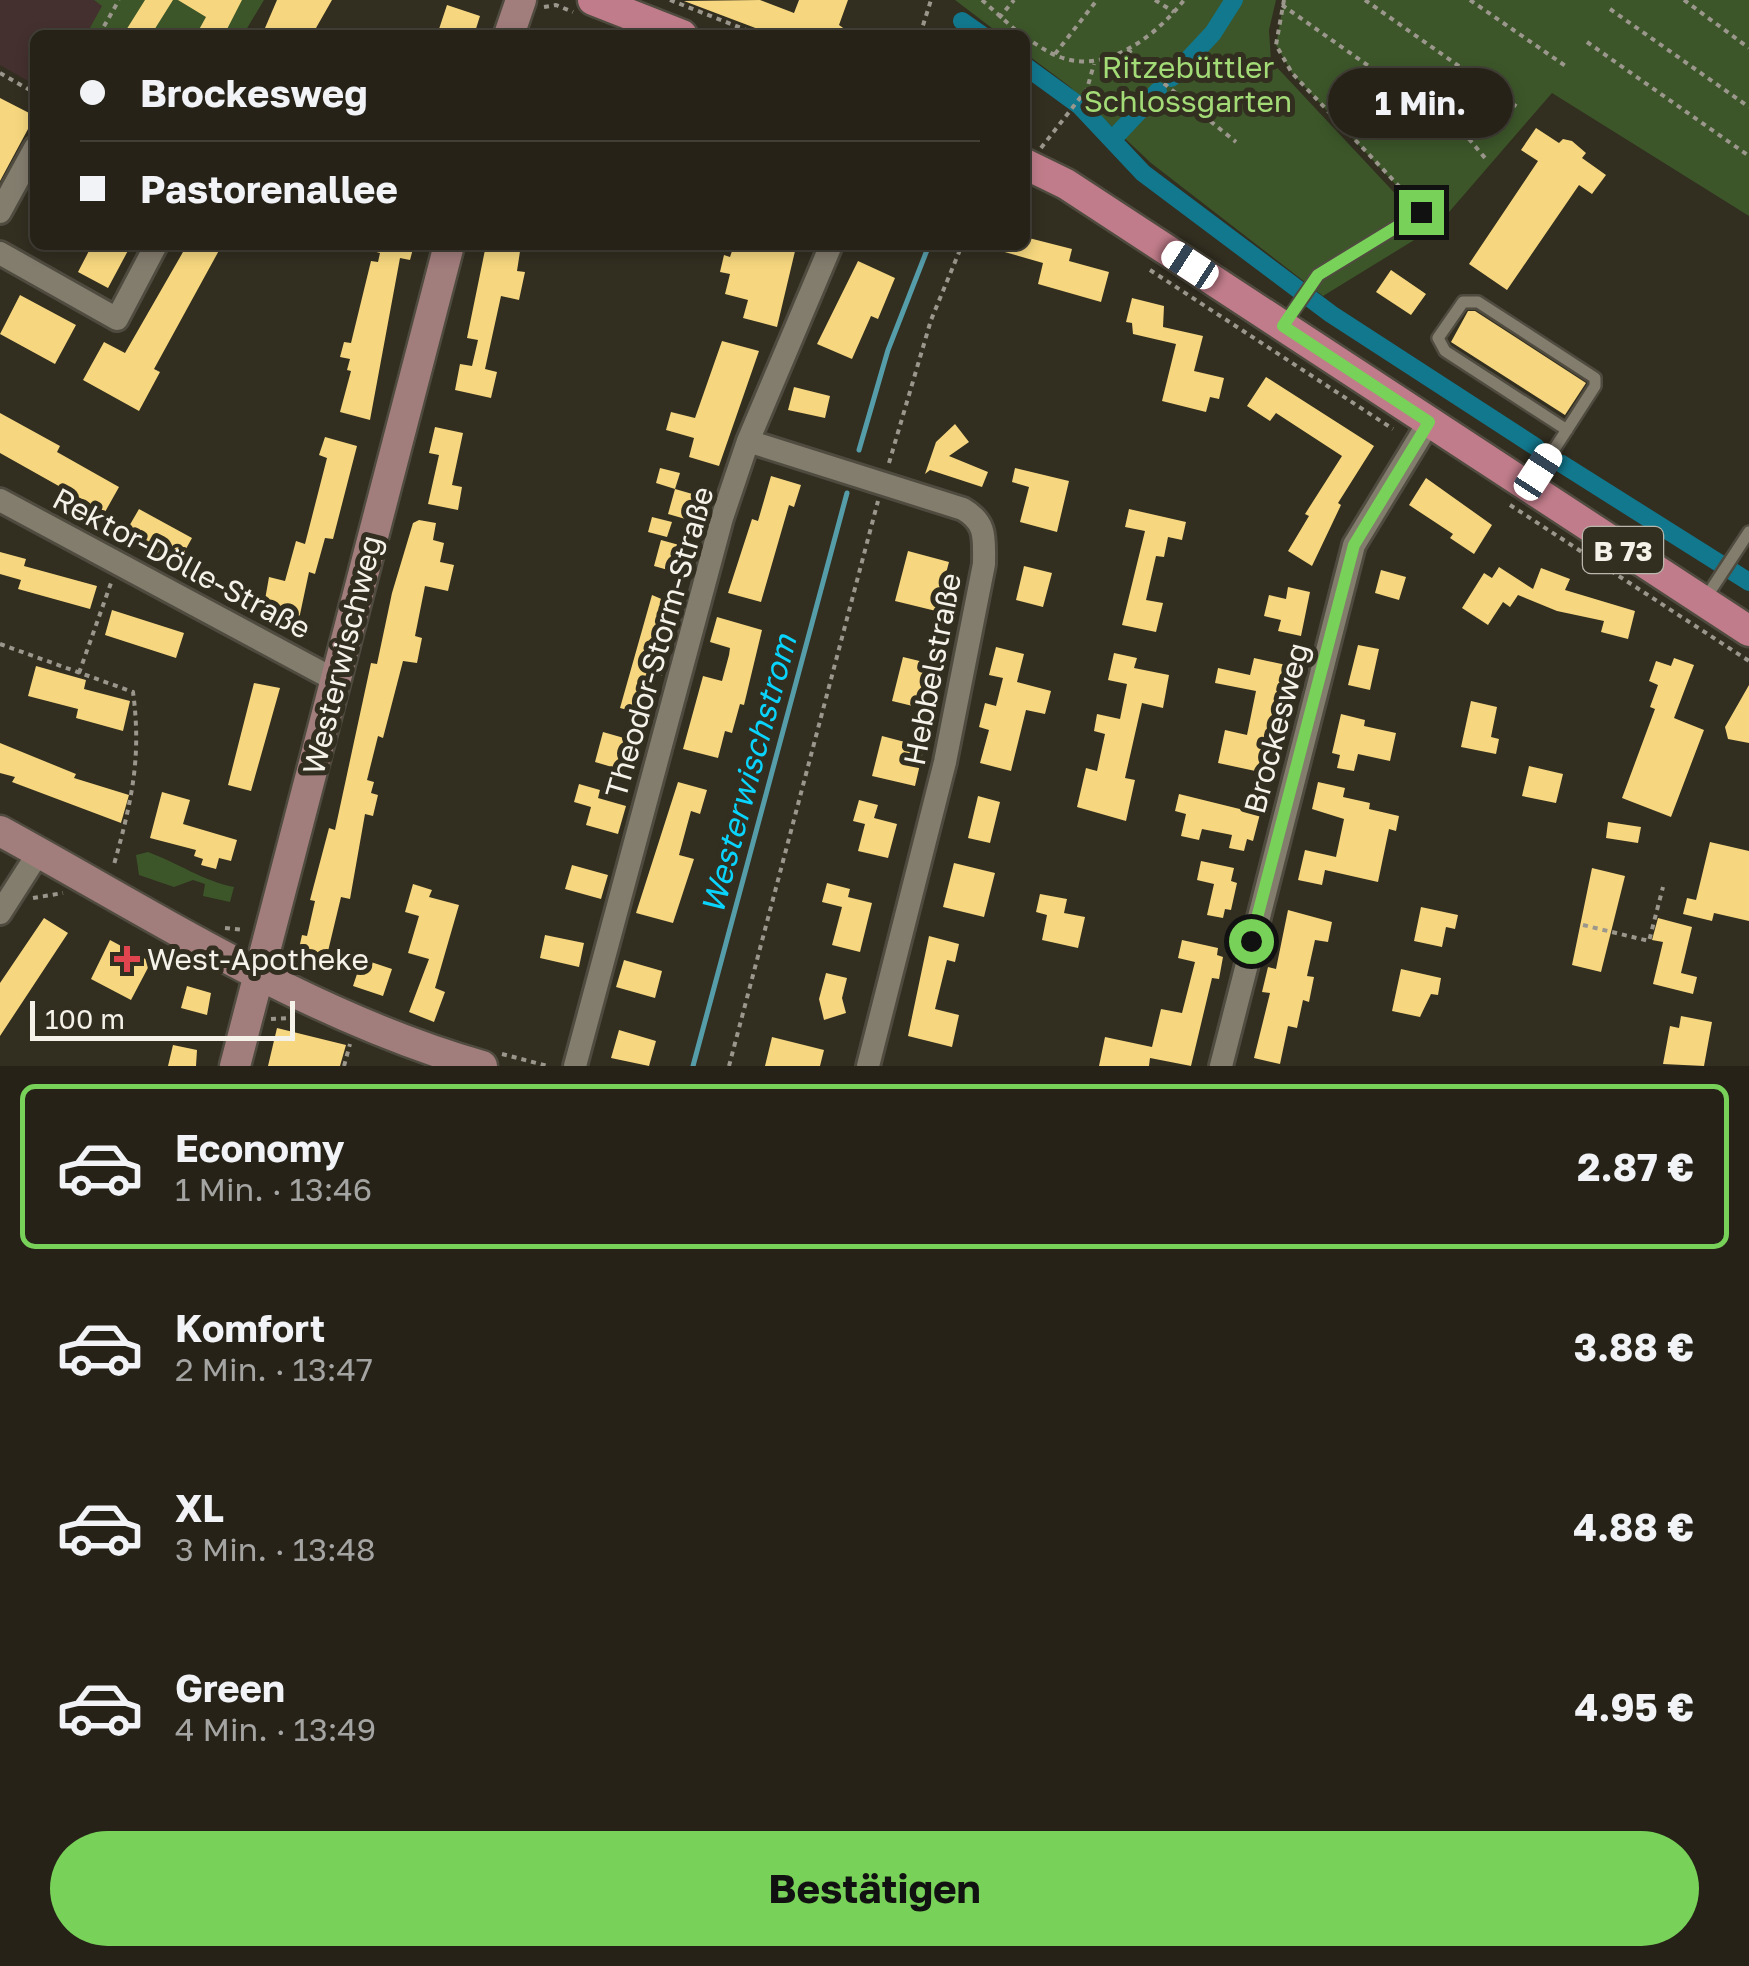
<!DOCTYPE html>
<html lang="de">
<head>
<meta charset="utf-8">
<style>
	:root { --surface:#262218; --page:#322f25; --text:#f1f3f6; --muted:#a4a4a2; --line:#423f37; --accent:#78d158 }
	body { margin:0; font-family:"Golos Text",sans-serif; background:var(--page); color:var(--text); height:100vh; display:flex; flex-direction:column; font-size:38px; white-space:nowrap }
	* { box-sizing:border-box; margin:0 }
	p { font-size:32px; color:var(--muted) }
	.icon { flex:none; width:55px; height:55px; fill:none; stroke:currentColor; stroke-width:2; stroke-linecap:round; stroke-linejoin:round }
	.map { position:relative; height:1066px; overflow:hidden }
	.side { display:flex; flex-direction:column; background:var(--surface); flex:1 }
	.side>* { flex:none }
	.guide { position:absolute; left:30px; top:30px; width:1000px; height:220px; border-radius:15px; box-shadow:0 5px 15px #0003,0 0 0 2px var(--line); display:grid; align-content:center; height:220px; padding:0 50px; background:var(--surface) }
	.scale { position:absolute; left:30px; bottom:25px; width:265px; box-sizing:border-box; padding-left:10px; border:5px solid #f5f2ea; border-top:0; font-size:28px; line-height:35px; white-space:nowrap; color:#f5f2ea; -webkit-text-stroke:8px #322e20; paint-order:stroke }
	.end { position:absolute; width:45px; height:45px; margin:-22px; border:12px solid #78d158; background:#111; box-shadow:0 0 0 5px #111 }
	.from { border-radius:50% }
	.bubble { position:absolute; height:70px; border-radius:35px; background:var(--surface); box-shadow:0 5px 15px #0003,0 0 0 2px var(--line); font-size:32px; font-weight:700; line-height:70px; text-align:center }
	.car { position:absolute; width:30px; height:60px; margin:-30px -15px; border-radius:12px; box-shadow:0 0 8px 2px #0007; background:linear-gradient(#fff 24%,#345 0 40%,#fff 0 76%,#345 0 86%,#fff 0) }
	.guide b { display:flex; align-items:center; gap:35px; height:95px; font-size:38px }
	.guide b+b { border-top:2px solid var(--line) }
	.guide i { width:25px; height:25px; background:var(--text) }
	ul { padding:18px 0 0; list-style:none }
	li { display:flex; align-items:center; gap:30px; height:165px; margin:0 20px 15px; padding:0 30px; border:5px solid transparent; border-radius:15px }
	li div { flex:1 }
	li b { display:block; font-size:38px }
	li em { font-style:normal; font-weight:700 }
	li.selected { border-color:var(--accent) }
	li>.icon { width:90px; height:90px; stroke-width:1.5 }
	.button { display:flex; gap:20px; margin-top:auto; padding:20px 50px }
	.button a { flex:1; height:115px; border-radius:60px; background:var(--accent); color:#111; font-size:40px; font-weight:700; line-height:115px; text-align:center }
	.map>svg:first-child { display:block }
	.education { fill:#44302f }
	.green { fill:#3c5629 }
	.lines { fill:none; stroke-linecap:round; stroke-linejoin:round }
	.stream { stroke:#569daa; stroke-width:5 }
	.canal { stroke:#12788e; stroke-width:18 }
	.building { fill:#f6d77f }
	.lane-casing { stroke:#4f4b3f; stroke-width:16 }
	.street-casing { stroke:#4f4b3f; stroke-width:28 }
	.secondary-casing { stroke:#4f4b3f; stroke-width:35 }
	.primary-casing { stroke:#4f4b3f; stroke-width:35 }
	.path { stroke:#9b978c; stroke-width:4; stroke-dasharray:5 5; stroke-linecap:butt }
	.lane { stroke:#837d6e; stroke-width:11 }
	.street { stroke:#837d6e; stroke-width:22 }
	.secondary { stroke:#a17d7c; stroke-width:30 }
	.primary { stroke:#c07c8a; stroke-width:30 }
	.route { stroke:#78d158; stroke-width:12 }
	.health-dot { fill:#e0444e; stroke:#322e20; stroke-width:4 }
	.labels { text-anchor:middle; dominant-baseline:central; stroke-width:10; stroke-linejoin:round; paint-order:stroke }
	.shield { fill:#322e20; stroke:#bab7ad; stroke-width:2.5 }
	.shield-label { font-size:28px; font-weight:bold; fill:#f5f2ea }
	.park-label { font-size:30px; fill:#a3db77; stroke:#322e20 }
	.street-label { font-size:30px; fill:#f5f2ea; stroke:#322e20 }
	.poi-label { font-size:30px; fill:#f5f2ea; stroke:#322e20; text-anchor:start }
	.water-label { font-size:32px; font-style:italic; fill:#0ad4fb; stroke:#322e20 }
</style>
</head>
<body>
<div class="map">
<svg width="1749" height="1066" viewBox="0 0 1749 1066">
	<rect width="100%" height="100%" fill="#322e20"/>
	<path class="education" d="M 0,0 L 94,0 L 103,6 L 86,35 L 35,35 L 35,85 L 0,65 Z"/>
	<path class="green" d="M 94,0 L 264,0 L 243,35 L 86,35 L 102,6 Z
		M 955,0 L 1276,0 L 1269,30 L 1271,61 L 1404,203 L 1424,234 L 1323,296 L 1151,163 L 1069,86 L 1025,53 L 1025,35 L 1001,35 Z
		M 1284,0 L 1749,0 L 1749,216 L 1552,93 L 1443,219 L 1421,212 L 1292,73 L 1276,45 Z
		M 148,852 C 178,863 203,881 234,887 L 230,902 L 203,896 L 205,884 L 193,880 L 174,887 L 139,875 L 136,855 Z"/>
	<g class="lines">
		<path class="stream" d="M 859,450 L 888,350 L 929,245
			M 693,1066 L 847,493"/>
		<path class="canal" d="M 962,21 L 982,35
			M 1025,66 L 1080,106 L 1143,173 L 1331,314 L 1536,447
			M 1171,78 L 1213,33 L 1234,0
			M 1112,140 L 1158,91
			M 1562,464 L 1749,582"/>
	</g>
	<path class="building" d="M 145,0 L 173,0 L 151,35 L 123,35 Z
		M 178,0 L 242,0 L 224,35 L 196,35 L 206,17 Z
		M 277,0 L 332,0 L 312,35 L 262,35 Z
		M 760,0 L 794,13 L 799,0 L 848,0 L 839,25 L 853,35 L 774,35 L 684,1 Z
		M 447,5 L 480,16 L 474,35 L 437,35 Z
		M 0,98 L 35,116 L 0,181 Z
		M 1536,128 L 1559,143 L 1563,139 L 1572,141 L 1586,153 L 1582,158 L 1606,175 L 1592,194 L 1579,185 L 1507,290 L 1469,264 L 1538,161 L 1521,150 Z
		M 1025,237 L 1072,249 L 1069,261 L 1109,272 L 1101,302 L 1038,284 L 1043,263 L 994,249 L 995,245 L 1025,245 Z
		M 92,245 L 131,245 L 108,288 L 78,272 Z
		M 187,245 L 222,245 L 154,369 L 160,372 L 139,411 L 83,380 L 104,342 L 125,353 Z
		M 370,245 L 414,245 L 410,260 L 400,258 L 370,420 L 340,412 L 351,371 L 347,370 L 350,359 L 340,357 L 344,342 L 351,343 L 371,261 L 378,262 L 380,253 L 369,250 Z
		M 486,245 L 521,245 L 517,271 L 525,272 L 519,300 L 501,296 L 485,369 L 497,372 L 491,398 L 455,390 L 460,364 L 472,366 L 478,340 L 467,338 Z
		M 734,245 L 796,247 L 777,327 L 743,318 L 748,300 L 725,294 L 730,274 L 720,272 L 724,255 L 730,257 Z
		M 858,261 L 895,278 L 878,319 L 871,316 L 852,359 L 817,344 Z
		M 1391,270 L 1426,294 L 1411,315 L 1376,292 Z
		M 20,295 L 76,325 L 55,364 L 0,334 Z
		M 1132,298 L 1164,306 L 1163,327 L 1203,336 L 1194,371 L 1224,378 L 1219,399 L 1210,397 L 1206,412 L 1162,401 L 1176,344 L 1133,334 L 1132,323 L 1126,322 Z
		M 1468,311 L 1475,311 L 1586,383 L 1565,415 L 1451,342 Z
		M 722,341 L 759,351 L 719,466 L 689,457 L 694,438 L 666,430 L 671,412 L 695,418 Z
		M 1266,377 L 1374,446 L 1338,503 L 1341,505 L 1312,566 L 1288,551 L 1309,516 L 1305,514 L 1342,456 L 1276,413 L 1270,421 L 1247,406 Z
		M 794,387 L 830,396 L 825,418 L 788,410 Z
		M 0,413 L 60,446 L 57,452 L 119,487 L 105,512 L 0,453 Z
		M 955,424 L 969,442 L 949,456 L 988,472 L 982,487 L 930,470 L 925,474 L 936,442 Z
		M 435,427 L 463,433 L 452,485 L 462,487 L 458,510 L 428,504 L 439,455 L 429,453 Z
		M 325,437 L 357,446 L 333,539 L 325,538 L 315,574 L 309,572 L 299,619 L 263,611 L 269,577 L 285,581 L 296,541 L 305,544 L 327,458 L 319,455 Z
		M 660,468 L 680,473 L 675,489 L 656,483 Z
		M 1015,468 L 1069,481 L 1057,532 L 1020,522 L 1029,487 L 1012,482 Z
		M 771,476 L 801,485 L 794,507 L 789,505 L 761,602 L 728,593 L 752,519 L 758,521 Z
		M 1426,478 L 1492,525 L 1474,554 L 1450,538 L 1453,534 L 1409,505 Z
		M 675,489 L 703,497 L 696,522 L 668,514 Z
		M 139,509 L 192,538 L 177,565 L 124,535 Z
		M 1129,509 L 1186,522 L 1182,540 L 1168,537 L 1164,557 L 1156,556 L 1146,600 L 1163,603 L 1156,632 L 1122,625 L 1145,531 L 1125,527 Z
		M 652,517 L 672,522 L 667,537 L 648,532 Z
		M 419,520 L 436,523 L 433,540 L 444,543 L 440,562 L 454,565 L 448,591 L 425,586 L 415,636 L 422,638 L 417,663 L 403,661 L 383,738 L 378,736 L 367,780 L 374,782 L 371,793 L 378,795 L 373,816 L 365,814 L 350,899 L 341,897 L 324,968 L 296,962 L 302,935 L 307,936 L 315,901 L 310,900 L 329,828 L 335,830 L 371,663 L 377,664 L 392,593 L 413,523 Z
		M 661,540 L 690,548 L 682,574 L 654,566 Z
		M 908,551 L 949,562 L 936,611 L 895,601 Z
		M 0,552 L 26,559 L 24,566 L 97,586 L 90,609 L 18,589 L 21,580 L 0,574 Z
		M 1024,566 L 1052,573 L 1043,607 L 1016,600 Z
		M 1499,567 L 1533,589 L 1541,568 L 1570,579 L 1565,590 L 1635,611 L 1628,639 L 1601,632 L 1604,621 L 1557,611 L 1518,595 L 1510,607 L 1503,602 L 1488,625 L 1462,608 L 1484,573 L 1492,578 Z
		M 1381,570 L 1406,577 L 1399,600 L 1375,593 Z
		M 1288,587 L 1310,592 L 1301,636 L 1278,631 L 1281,620 L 1264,616 L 1269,595 L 1286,599 Z
		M 652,595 L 678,606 L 662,676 L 657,674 L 646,715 L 620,708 Z
		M 112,610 L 184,633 L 176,658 L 105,635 Z
		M 717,617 L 762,630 L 744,705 L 740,704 L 732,733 L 725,731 L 718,758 L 683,749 L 703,676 L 722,681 L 729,655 L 730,648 L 710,642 Z
		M 1358,645 L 1379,649 L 1370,690 L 1348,685 Z
		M 996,647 L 1024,654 L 1017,682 L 1051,691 L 1045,714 L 1026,710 L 1011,771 L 980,763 L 989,730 L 979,727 L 985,703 L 996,706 L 1003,678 L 989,675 Z
		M 1114,653 L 1137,658 L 1134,668 L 1169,675 L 1163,708 L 1142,703 L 1125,778 L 1135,780 L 1126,821 L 1077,807 L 1086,768 L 1097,771 L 1105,734 L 1094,731 L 1097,714 L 1120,719 L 1127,684 L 1108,680 Z
		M 903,657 L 932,664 L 921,708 L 892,701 Z
		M 1254,658 L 1291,666 L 1267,769 L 1261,767 L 1260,772 L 1218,763 L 1225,730 L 1247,735 L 1256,691 L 1215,683 L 1218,668 L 1250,675 Z
		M 1674,658 L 1694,665 L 1674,718 L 1704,730 L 1671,817 L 1622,798 L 1655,709 L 1650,707 L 1658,685 L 1649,681 L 1656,661 L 1671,666 Z
		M 36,666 L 86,680 L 84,689 L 130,701 L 123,731 L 76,718 L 78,709 L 28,696 Z
		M 254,683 L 280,688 L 251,791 L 228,785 Z
		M 1749,685 L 1749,743 L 1728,739 L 1725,727 Z
		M 1471,701 L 1497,707 L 1491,737 L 1499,739 L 1496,754 L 1461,747 Z
		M 1341,714 L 1365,720 L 1364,726 L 1396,733 L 1390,761 L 1358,754 L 1354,771 L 1337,768 L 1340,755 L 1332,753 Z
		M 603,732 L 638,742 L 629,772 L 595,762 Z
		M 882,736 L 924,747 L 915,786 L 872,776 Z
		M 0,743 L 76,774 L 74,778 L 129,795 L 121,823 L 12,782 L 15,777 L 0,773 Z
		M 1529,766 L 1563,774 L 1556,803 L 1522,796 Z
		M 678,782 L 707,790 L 700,814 L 691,811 L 679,855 L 694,859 L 673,923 L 636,913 Z
		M 1318,782 L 1345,788 L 1343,797 L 1370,803 L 1369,809 L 1399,816 L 1396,831 L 1389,829 L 1378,882 L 1325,870 L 1322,885 L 1298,880 L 1305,850 L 1336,857 L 1344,819 L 1312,809 Z
		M 579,784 L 600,790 L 598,798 L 626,806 L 618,834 L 586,825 L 591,807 L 574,802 Z
		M 162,792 L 190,800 L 183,824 L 237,840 L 231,861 L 219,858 L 216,869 L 201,865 L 203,859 L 194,856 L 196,850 L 150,838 Z
		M 1179,794 L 1260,814 L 1253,841 L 1247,839 L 1244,851 L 1229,848 L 1232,835 L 1202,829 L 1199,840 L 1181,836 L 1186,814 L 1175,811 Z
		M 978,796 L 1000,802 L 990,843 L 968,838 Z
		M 859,800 L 878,805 L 874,818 L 897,824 L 888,858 L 858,851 L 865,824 L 853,821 Z
		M 1608,822 L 1641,827 L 1638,843 L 1606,838 Z
		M 1710,842 L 1749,851 L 1749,921 L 1714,913 L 1712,921 L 1683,914 L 1687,898 L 1696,900 Z
		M 1201,861 L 1234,868 L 1231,881 L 1237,883 L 1231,910 L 1225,909 L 1223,918 L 1207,915 L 1214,884 L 1197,880 Z
		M 954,863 L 995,873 L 984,917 L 943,907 Z
		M 572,865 L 608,875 L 601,899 L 565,889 Z
		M 1592,868 L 1625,876 L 1601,972 L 1572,965 Z
		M 827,883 L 850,889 L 848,897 L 872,903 L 860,952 L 832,945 L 842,907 L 822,902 Z
		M 413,884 L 432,890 L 429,897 L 459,905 L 435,988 L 445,992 L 434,1022 L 409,1012 L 429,959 L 408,953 L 419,916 L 405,912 Z
		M 1040,894 L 1067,899 L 1064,913 L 1085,917 L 1078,948 L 1042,940 L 1047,915 L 1036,912 Z
		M 1421,907 L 1458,915 L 1455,929 L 1446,927 L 1442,947 L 1414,941 Z
		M 1288,910 L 1332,922 L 1328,942 L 1315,940 L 1307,976 L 1314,977 L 1309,1002 L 1303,1000 L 1297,1028 L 1288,1026 L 1280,1064 L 1254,1058 L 1270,993 L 1262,992 L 1268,967 L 1276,969 Z
		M 44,918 L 68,933 L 0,1036 L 0,983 Z
		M 1658,918 L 1692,927 L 1681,973 L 1697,977 L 1693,994 L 1653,984 L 1663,942 L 1652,940 Z
		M 545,935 L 584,943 L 579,967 L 540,958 Z
		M 929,936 L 959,944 L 955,962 L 947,960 L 935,1009 L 959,1015 L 952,1047 L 908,1036 Z
		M 110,940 L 151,962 L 131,1000 L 91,979 Z
		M 1182,940 L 1218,948 L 1217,955 L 1223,957 L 1219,979 L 1212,978 L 1191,1066 L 1150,1058 L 1149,1066 L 1099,1066 L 1105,1037 L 1152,1047 L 1161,1009 L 1182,1013 L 1195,962 L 1178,958 Z
		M 362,959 L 392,969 L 383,996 L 353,986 Z
		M 624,960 L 662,971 L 655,998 L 616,987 Z
		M 1401,969 L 1441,978 L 1438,995 L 1431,994 L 1420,1017 L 1392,1011 Z
		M 826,973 L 847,978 L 842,998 L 846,1013 L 824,1020 L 819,999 Z
		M 187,986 L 211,993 L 207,1015 L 181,1008 Z
		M 1681,1016 L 1712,1022 L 1704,1066 L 1663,1064 L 1670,1026 L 1679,1028 Z
		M 277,1028 L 346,1045 L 340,1066 L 268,1066 Z
		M 619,1030 L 656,1041 L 649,1066 L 611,1058 Z
		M 772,1037 L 824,1050 L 820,1066 L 765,1066 Z
		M 173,1045 L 197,1050 L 196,1066 L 168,1066 Z"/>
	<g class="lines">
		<defs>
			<path id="lane" d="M 1283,326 L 1318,275 L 1421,212
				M 1531,484 L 1539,473 L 1595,386 L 1595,378 L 1478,302 L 1463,302 L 1438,338 L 1445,351 L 1567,430
				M 1705,599 L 1749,532"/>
			<path id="street" d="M 0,212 L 35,148
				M 0,253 L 117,319 L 156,245
				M 748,441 L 963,509 C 987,523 984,538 984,564 L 945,762 L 868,1066
				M 0,500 L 335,680
				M 0,913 L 39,852
				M 575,1066 L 722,518 L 748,441 L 831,245
				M 1221,1066 L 1354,545 L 1429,422"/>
			<path id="secondary" d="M 509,35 L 521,0
				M 0,831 C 157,917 308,1016 482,1066
				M 235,1066 L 449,245"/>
			<path id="primary" d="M 593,0 L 682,35
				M 1025,164 L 1066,184 L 1749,631"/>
		</defs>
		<use href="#lane" class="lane-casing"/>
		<use href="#street" class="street-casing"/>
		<use href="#secondary" class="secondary-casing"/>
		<use href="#primary" class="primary-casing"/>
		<path class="path" d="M 670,0 L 759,35
			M 982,0 L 1021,35
			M 1155,0 L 1174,12
			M 1284,0 L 1276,45 L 1292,73 L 1412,200
			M 1365,0 L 1520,109
			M 1470,0 L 1567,67
			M 1684,0 L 1749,48
			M 1282,5 L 1464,133 L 1485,158
			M 544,7 L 556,5 L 573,12
			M 1610,9 L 1749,107
			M 999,18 L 1014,0
			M 99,35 L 119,0
			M 920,35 L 931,0
			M 1025,37 C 1036,44 1048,53 1060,57 C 1106,75 1157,35 1184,0
			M 1587,42 L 1749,156
			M 1128,49 L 1140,64 L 1236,142
			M 1055,54 L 1097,0
			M 0,73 L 35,93
			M 1041,148 L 1087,89 L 1094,64
			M 1150,270 L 1393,429
			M 889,463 L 931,320 L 962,245
			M 1510,505 L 1749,661
			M 0,644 L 133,692 C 142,759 131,804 113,868
			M 79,673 L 111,583
			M 33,898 L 63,893
			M 1583,925 L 1649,941 L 1663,887
			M 225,928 L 244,930
			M 271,1019 L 291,1018
			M 502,1054 L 548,1066
			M 344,1066 L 350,1044
			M 729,1066 L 878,501"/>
		<use href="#lane" class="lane"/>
		<use href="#street" class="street"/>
		<use href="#secondary" class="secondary"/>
		<use href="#primary" class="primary"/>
	</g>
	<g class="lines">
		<path class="route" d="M 1251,941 L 1354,545 L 1429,422 L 1283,326 L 1318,275 L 1421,212"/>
	</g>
	<path class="health-dot" d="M122 944h10v10h10v10h-10v10h-10v-10h-10v-10h10z"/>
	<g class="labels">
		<rect class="shield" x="1583" y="527" width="80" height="46" rx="8"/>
		<g class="shield-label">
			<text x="1623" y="550">B 73</text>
		</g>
		<g class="park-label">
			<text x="1188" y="67">Ritzebüttler<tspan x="1188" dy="34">Schlossgarten</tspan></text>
		</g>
		<g class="street-label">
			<text transform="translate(182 563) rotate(28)">Rektor-Dölle-Straße</text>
			<text transform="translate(659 642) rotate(-74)">Theodor-Storm-Straße</text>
			<text transform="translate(342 655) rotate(-76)">Westerwischweg</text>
			<text transform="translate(932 669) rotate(-79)">Hebbelstraße</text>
			<text transform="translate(1276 728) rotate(-75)">Brockesweg</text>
		</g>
		<g class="poi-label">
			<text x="147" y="959">West-Apotheke</text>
		</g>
		<g class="water-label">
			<text transform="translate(748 774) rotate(-75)">Westerwischstrom</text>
		</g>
	</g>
</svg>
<div class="scale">100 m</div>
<i class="end from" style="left:1251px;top:941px"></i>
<i class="end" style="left:1421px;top:212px"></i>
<div class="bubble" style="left:1328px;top:68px;width:185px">1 Min.</div>
<i class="car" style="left:1190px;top:265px;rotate:303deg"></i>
<i class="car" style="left:1538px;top:472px;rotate:33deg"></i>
<div class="guide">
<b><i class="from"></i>Brockesweg</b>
<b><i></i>Pastorenallee</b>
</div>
</div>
<section class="side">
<ul>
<li class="selected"><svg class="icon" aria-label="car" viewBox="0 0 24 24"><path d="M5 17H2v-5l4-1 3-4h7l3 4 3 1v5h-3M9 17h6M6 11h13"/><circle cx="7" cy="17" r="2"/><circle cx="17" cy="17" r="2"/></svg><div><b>Economy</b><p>1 Min. · 13:46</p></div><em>2.87 €</em></li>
<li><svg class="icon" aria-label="car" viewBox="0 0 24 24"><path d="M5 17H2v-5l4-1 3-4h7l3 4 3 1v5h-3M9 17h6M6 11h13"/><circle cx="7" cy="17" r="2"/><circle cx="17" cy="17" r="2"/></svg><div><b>Komfort</b><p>2 Min. · 13:47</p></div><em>3.88 €</em></li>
<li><svg class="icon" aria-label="car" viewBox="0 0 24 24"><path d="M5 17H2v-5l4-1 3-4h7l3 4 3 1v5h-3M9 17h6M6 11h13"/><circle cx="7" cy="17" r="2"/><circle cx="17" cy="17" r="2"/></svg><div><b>XL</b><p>3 Min. · 13:48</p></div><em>4.88 €</em></li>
<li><svg class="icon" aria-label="car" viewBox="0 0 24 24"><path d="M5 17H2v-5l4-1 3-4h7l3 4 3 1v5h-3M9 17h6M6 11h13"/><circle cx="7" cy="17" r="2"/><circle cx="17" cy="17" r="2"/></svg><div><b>Green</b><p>4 Min. · 13:49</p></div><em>4.95 €</em></li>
</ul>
<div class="button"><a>Bestätigen</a></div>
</section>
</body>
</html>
